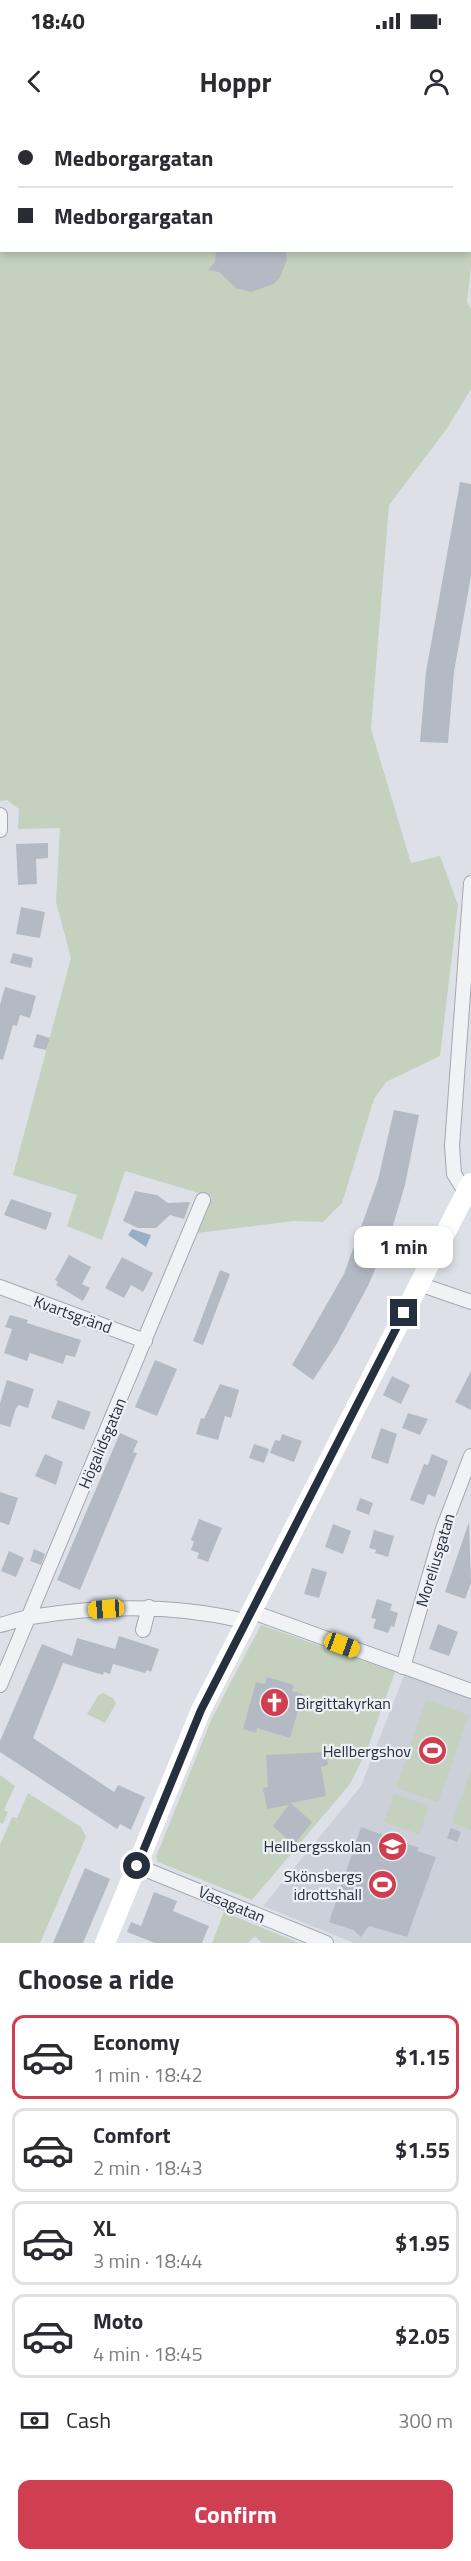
<!DOCTYPE html>
<html lang="en">
<head>
<meta charset="utf-8">
<style>
	:root { --surface:#fff; --page:#f2f2f3; --text:#2b2b33; --muted:#7c7c81; --line:#e1e1e2; --accent:#d03f51 }
	body { margin:0; font-family:"Titillium Web",sans-serif; background:var(--page); color:var(--text); height:100vh; display:flex; flex-direction:column; font-size:22px; white-space:nowrap }
	* { box-sizing:border-box; margin:0 }
	p { font-size:20px; color:var(--muted) }
	.icon { flex:none; width:33px; height:33px; fill:none; stroke:currentColor; stroke-width:2; stroke-linecap:round; stroke-linejoin:round }
	.map { position:relative; height:1823px; overflow:hidden }
	.side { display:flex; flex-direction:column; background:var(--surface); flex:1 }
	.side>* { flex:none }
	.hud { position:absolute; left:0px; top:0px; width:471px; height:132px; box-shadow:0 3px 9px #0003; display:grid; align-content:center; height:132px; padding:0 18px; background:var(--surface) }
	.end { position:absolute; width:27px; height:27px; margin:-14px; border:8px solid #262f3e; background:#fff; box-shadow:0 0 0 3px #fff }
	.from { border-radius:50% }
	.bubble { position:absolute; height:42px; border-radius:12px; background:var(--surface); box-shadow:0 3px 9px #0003; font-size:20px; font-weight:700; line-height:42px; text-align:center }
	.car { position:absolute; width:18px; height:36px; margin:-18px -9px; border-radius:8px; box-shadow:0 0 4px 2px #0007; background:linear-gradient(#f5c518 24%,#345 0 40%,#f5c518 0 76%,#345 0 86%,#f5c518 0) }
	.hud b { display:flex; align-items:center; gap:21px; height:57px; font-size:22px }
	.hud b+b { border-top:2px solid var(--line) }
	.hud i { width:15px; height:15px; background:var(--text) }
	ul { padding:0; list-style:none }
	li { display:flex; align-items:center; gap:18px; height:84px; margin:0 12px 9px; padding:0 6px; border:3px solid var(--line); border-radius:12px }
	li div { flex:1 }
	li b { display:block; font-size:22px }
	li em { font-style:normal; font-weight:700 }
	li.selected { border-color:var(--accent) }
	li>.icon { width:54px; height:54px; stroke-width:1.5 }
	h2 { padding:0 18px; font-size:27px; line-height:72px }
	.pay { display:flex; align-items:center; gap:15px; height:66px; padding:0 18px; font-size:22px }
	.pay p { margin-inline-start:auto }
	.action { display:flex; gap:12px; margin-top:auto; padding:12px 18px }
	.action a { flex:1; height:69px; border-radius:12px; background:var(--accent); color:#fff; font-size:24px; font-weight:700; line-height:69px; text-align:center }
	.status { display:flex; justify-content:space-between; align-items:center; height:42px; padding:0 30px; background:var(--surface); direction:ltr }
	.status svg { height:16px; fill:currentColor }
	header { display:flex; justify-content:space-between; align-items:center; height:78px; padding:0 18px; background:var(--surface); font-size:27px; font-weight:700 }
	.map>svg:first-child { display:block }
	.built { fill:#cbd0d9 }
	.green { fill:#c3d1be }
	.water { fill:#97aec8 }
	.building { fill:#b4bac4 }
	.lines { fill:none; stroke-linecap:round; stroke-linejoin:round }
	.street-casing { stroke:#a2a8b1; stroke-width:16 }
	.street { stroke:#f0f2f6; stroke-width:14 }
	.secondary { stroke:#fff; stroke-width:20 }
	.route { stroke:#262f3e; stroke-width:8 }
	.labels { text-anchor:middle; dominant-baseline:central; stroke-width:4.5; stroke-linejoin:round; paint-order:stroke }
	.street-label { font-size:16px; fill:#262f3e; stroke:#edf0f5 }
	.poi-label { font-size:16px; fill:#262f3e; stroke:#edf0f5; text-anchor:end }
</style>
</head>
<body>
<div class="status"><b>18:40</b><svg viewBox="0 0 49 12"><path d="M0 12V9h3v3zM5 12V6h3v6zM10 12V3h3v9zM15 12V0h3v12zM26 1h20v11H26zM47 4h2v5h-2z"/></svg></div>
<header><svg class="icon" aria-label="back" viewBox="0 0 24 24"><path d="M15 5l-7 7 7 7"/></svg>Hoppr<svg class="icon" aria-label="person" viewBox="0 0 24 24"><circle cx="12" cy="8" r="4"/><path d="M4 21q1-7 8-7t8 7"/></svg></header>
<div class="map">
<svg width="471" height="1823" viewBox="0 0 471 1823">
	<rect width="100%" height="100%" fill="#dde1e7"/>
	<path class="built" d="M 405,1553 L 471,1577 L 471,1823 L 354,1823 L 263,1786 L 361,1666 Z"/>
	<path class="green" d="M 0,0 L 240,0 L 2,2 L 2,130 L 470,130 L 470,80 L 471,81 L 471,147 L 467,182 L 471,189 L 471,269 L 446,310 L 389,385 L 371,609 L 411,743 L 440,736 L 458,785 L 440,936 L 386,962 L 374,979 L 342,1083 L 323,1102 L 293,1101 L 197,1113 L 212,1077 L 125,1051 L 102,1120 L 67,1106 L 77,1075 L 13,1055 L 71,838 L 56,782 L 60,708 L 18,709 L 19,689 L 7,680 L 0,681 Z
		M 354,0 L 471,0 L 470,57 L 470,2 Z
		M 261,1505 L 395,1552 L 367,1630 L 350,1664 L 252,1780 L 158,1742 L 156,1737 L 212,1598 Z
		M 103,1573 L 113,1578 L 116,1583 L 105,1603 L 87,1594 L 98,1576 Z
		M 426,1580 L 469,1595 L 438,1682 L 396,1668 Z
		M 471,1650 L 471,1710 L 452,1703 Z
		M 0,1655 L 15,1666 L 4,1690 L 8,1692 L 3,1704 L 0,1703 Z
		M 28,1673 L 81,1707 L 86,1717 L 40,1823 L 0,1823 L 0,1725 L 12,1697 L 17,1698 Z
		M 394,1674 L 429,1686 L 419,1714 L 384,1702 Z
		M 224,1792 L 299,1823 L 262,1823 L 255,1816 L 248,1823 L 212,1823 Z"/>
	<path class="water" d="M 132,1109 L 151,1115 L 146,1127 L 128,1115 Z"/>
	<path class="building" d="M 216,130 L 286,130 L 287,140 L 280,157 L 274,164 L 251,172 L 236,168 L 219,152 L 208,150 L 215,142 Z
		M 460,362 L 471,364 L 471,456 L 454,552 L 448,623 L 420,622 L 426,552 Z
		M 48,723 L 48,738 L 36,739 L 37,764 L 18,765 L 16,724 Z
		M 21,787 L 45,792 L 40,818 L 16,814 Z
		M 13,833 L 33,838 L 31,848 L 10,843 Z
		M 5,867 L 36,876 L 30,898 L 20,895 L 17,906 L 13,905 L 3,940 L 0,939 L 0,885 Z
		M 37,914 L 50,918 L 46,930 L 33,927 Z
		M 394,990 L 419,995 L 405,1065 L 392,1109 L 368,1166 L 336,1225 L 313,1260 L 292,1245 L 344,1154 L 378,1060 Z
		M 135,1071 L 157,1075 L 168,1083 L 190,1082 L 184,1099 L 170,1095 L 156,1108 L 138,1108 L 123,1101 Z
		M 11,1079 L 52,1093 L 46,1110 L 4,1095 Z
		M 69,1135 L 91,1147 L 82,1164 L 90,1168 L 83,1181 L 56,1165 L 58,1162 L 55,1160 Z
		M 122,1137 L 153,1153 L 143,1172 L 131,1165 L 124,1178 L 105,1168 Z
		M 220,1150 L 230,1154 L 203,1225 L 193,1221 Z
		M 10,1195 L 28,1200 L 27,1203 L 81,1220 L 75,1237 L 66,1235 L 63,1244 L 30,1233 L 27,1241 L 4,1233 L 12,1209 L 5,1207 Z
		M 155,1240 L 177,1249 L 157,1296 L 135,1287 Z
		M 471,1251 L 471,1290 L 455,1282 Z
		M 392,1256 L 410,1265 L 401,1284 L 383,1275 Z
		M 7,1260 L 34,1269 L 28,1288 L 19,1285 L 16,1288 L 10,1307 L 0,1304 L 0,1283 Z
		M 220,1264 L 239,1270 L 231,1298 L 225,1296 L 218,1320 L 196,1314 L 201,1298 L 204,1299 Z
		M 58,1280 L 91,1292 L 84,1310 L 51,1298 Z
		M 408,1293 L 428,1299 L 420,1315 L 402,1308 Z
		M 381,1308 L 397,1314 L 388,1344 L 371,1338 Z
		M 120,1313 L 138,1321 L 133,1332 L 137,1333 L 80,1470 L 57,1460 Z
		M 282,1314 L 302,1321 L 294,1342 L 270,1333 L 275,1320 L 280,1321 Z
		M 254,1324 L 269,1329 L 264,1343 L 249,1338 Z
		M 45,1334 L 63,1342 L 56,1365 L 35,1356 Z
		M 432,1334 L 448,1341 L 435,1377 L 428,1374 L 424,1385 L 410,1380 L 424,1344 L 428,1345 Z
		M 0,1372 L 18,1378 L 9,1405 L 0,1402 Z
		M 360,1378 L 373,1383 L 369,1395 L 356,1390 Z
		M 199,1399 L 222,1408 L 208,1442 L 197,1438 L 199,1433 L 191,1430 L 194,1421 L 191,1420 Z
		M 469,1402 L 471,1463 L 465,1479 L 445,1472 Z
		M 333,1404 L 351,1411 L 343,1434 L 325,1427 Z
		M 374,1410 L 394,1416 L 388,1437 L 375,1433 L 376,1430 L 369,1428 Z
		M 34,1429 L 45,1434 L 41,1445 L 30,1441 Z
		M 9,1431 L 24,1438 L 16,1457 L 1,1451 Z
		M 312,1448 L 327,1452 L 319,1478 L 304,1474 Z
		M 377,1479 L 392,1484 L 390,1490 L 398,1493 L 394,1507 L 391,1506 L 388,1513 L 373,1508 L 376,1499 L 371,1498 Z
		M 438,1504 L 458,1512 L 449,1536 L 429,1529 Z
		M 119,1516 L 159,1529 L 151,1552 L 147,1550 L 145,1553 L 113,1544 L 110,1554 L 104,1552 L 103,1555 L 63,1543 L 33,1618 L 114,1672 L 118,1665 L 145,1677 L 131,1710 L 120,1704 L 117,1709 L 0,1632 L 0,1621 L 42,1524 L 72,1536 L 77,1518 L 115,1529 Z
		M 267,1557 L 294,1565 L 292,1571 L 303,1574 L 290,1618 L 257,1608 L 256,1613 L 243,1609 L 256,1562 L 265,1564 Z
		M 326,1632 L 328,1645 L 321,1647 L 326,1676 L 291,1683 L 312,1702 L 294,1725 L 273,1706 L 289,1685 L 267,1689 L 263,1668 L 268,1667 L 266,1635 Z
		M 361,1707 L 419,1728 L 417,1731 L 436,1737 L 407,1817 L 369,1806 L 361,1817 L 353,1810 L 329,1802 Z
		M 451,1708 L 461,1712 L 457,1722 L 447,1718 Z
		M 85,1748 L 110,1759 L 83,1823 L 53,1823 Z
		M 154,1772 L 177,1781 L 173,1791 L 209,1806 L 202,1823 L 155,1823 L 127,1812 L 131,1802 L 141,1806 Z"/>
	<g class="lines">
		<defs>
			<path id="street" d="M 265,2 L 266,0
				M 0,710 L 0,695
				M 466,1073 L 454,1054 L 452,1026 L 471,763
				M 419,1164 L 471,1182
				M 0,1167 L 145,1221
				M 250,1491 L 471,1571
				M 0,1505 C 10,1503 20,1498 31,1497 C 103,1485 174,1484 245,1501
				M 143,1510 L 149,1487
				M 403,1547 L 443,1409 L 471,1336
				M 0,1565 L 203,1080
				M 137,1746 L 326,1823"/>
		</defs>
		<use href="#street" class="street-casing"/>
		<use href="#street" class="street"/>
		<path class="secondary" d="M 105,1823 L 201,1590 L 471,1063"/>
	</g>
	<g class="lines">
		<path class="route" d="M 137,1746 L 201,1590 L 404,1193"/>
	</g>
	<defs>
		<symbol id="church-disc" viewBox="-11 -11 22 22"><circle r="9.5" fill="#d03f51" stroke="#edf0f5"/><path d="M-1.2-6h2.4v3.5h3.3v2.4h-3.3V6h-2.4V-.1h-3.3v-2.4h3.3Z" fill="#fff"/></symbol>
		<symbol id="stadium-disc" viewBox="-11 -11 22 22"><circle r="9.5" fill="#d03f51" stroke="#edf0f5"/><path d="M0-5a6.5 5 0 1 0 0 10a6.5 5 0 1 0 0-10ZM-3.5-1.8h7v3.6h-7Z" fill="#fff"/></symbol>
		<symbol id="school-disc" viewBox="-11 -11 22 22"><circle r="9.5" fill="#d03f51" stroke="#edf0f5"/><path d="M0-5L7-2L0 1L-7-2ZM-4 1L0 2.5L4 1V4Q0 6-4 4Z" fill="#fff"/></symbol>
	</defs>
	<g fill-rule="evenodd">
		<use href="#church-disc" x="258" y="1566" width="33" height="33"/>
		<use href="#stadium-disc" x="416" y="1614" width="33" height="33"/>
		<use href="#school-disc" x="376" y="1710" width="33" height="33"/>
		<use href="#stadium-disc" x="366" y="1748" width="33" height="33"/>
	</g>
	<g class="labels">
		<g class="street-label">
			<text transform="translate(73 1194) rotate(20)">Kvartsgränd</text>
			<text transform="translate(102 1323) rotate(-67)">Högalidsgatan</text>
			<text transform="translate(435 1440) rotate(-73)">Moreliusgatan</text>
			<text transform="translate(232 1784) rotate(23)">Vasagatan</text>
		</g>
		<g class="poi-label">
			<text x="296" y="1583" text-anchor="start">Birgittakyrkan</text>
			<text x="411" y="1631">Hellbergshov</text>
			<text x="371" y="1726">Hellbergsskolan</text>
			<text x="362" y="1756">Skönsbergs<tspan x="362" dy="18">idrottshall</tspan></text>
		</g>
	</g>
</svg>
<i class="end from" style="left:137px;top:1746px"></i>
<i class="end" style="left:404px;top:1193px"></i>
<div class="bubble" style="left:354px;top:1106px;width:99px">1 min</div>
<i class="car" style="left:106px;top:1489px;rotate:266deg"></i>
<i class="car" style="left:342px;top:1525px;rotate:110deg"></i>
<div class="hud">
<b><i class="from"></i>Medborgargatan</b>
<b><i></i>Medborgargatan</b>
</div>
</div>
<section class="side">
<h2>Choose a ride</h2>
<ul>
<li class="selected"><svg class="icon" aria-label="car" viewBox="0 0 24 24"><path d="M5 17H2v-5l4-1 3-4h7l3 4 3 1v5h-3M9 17h6M6 11h13"/><circle cx="7" cy="17" r="2"/><circle cx="17" cy="17" r="2"/></svg><div><b>Economy</b><p>1 min · 18:42</p></div><em>$1.15</em></li>
<li><svg class="icon" aria-label="car" viewBox="0 0 24 24"><path d="M5 17H2v-5l4-1 3-4h7l3 4 3 1v5h-3M9 17h6M6 11h13"/><circle cx="7" cy="17" r="2"/><circle cx="17" cy="17" r="2"/></svg><div><b>Comfort</b><p>2 min · 18:43</p></div><em>$1.55</em></li>
<li><svg class="icon" aria-label="car" viewBox="0 0 24 24"><path d="M5 17H2v-5l4-1 3-4h7l3 4 3 1v5h-3M9 17h6M6 11h13"/><circle cx="7" cy="17" r="2"/><circle cx="17" cy="17" r="2"/></svg><div><b>XL</b><p>3 min · 18:44</p></div><em>$1.95</em></li>
<li><svg class="icon" aria-label="car" viewBox="0 0 24 24"><path d="M5 17H2v-5l4-1 3-4h7l3 4 3 1v5h-3M9 17h6M6 11h13"/><circle cx="7" cy="17" r="2"/><circle cx="17" cy="17" r="2"/></svg><div><b>Moto</b><p>4 min · 18:45</p></div><em>$2.05</em></li>
</ul>
<div class="pay"><svg class="icon" aria-label="cash" viewBox="0 0 24 24"><path d="M3 7h18v10H3z"/><circle cx="12" cy="12" r="2"/></svg>Cash<p>300 m</p></div>
<div class="action"><a>Confirm</a></div>
</section>
</body>
</html>
